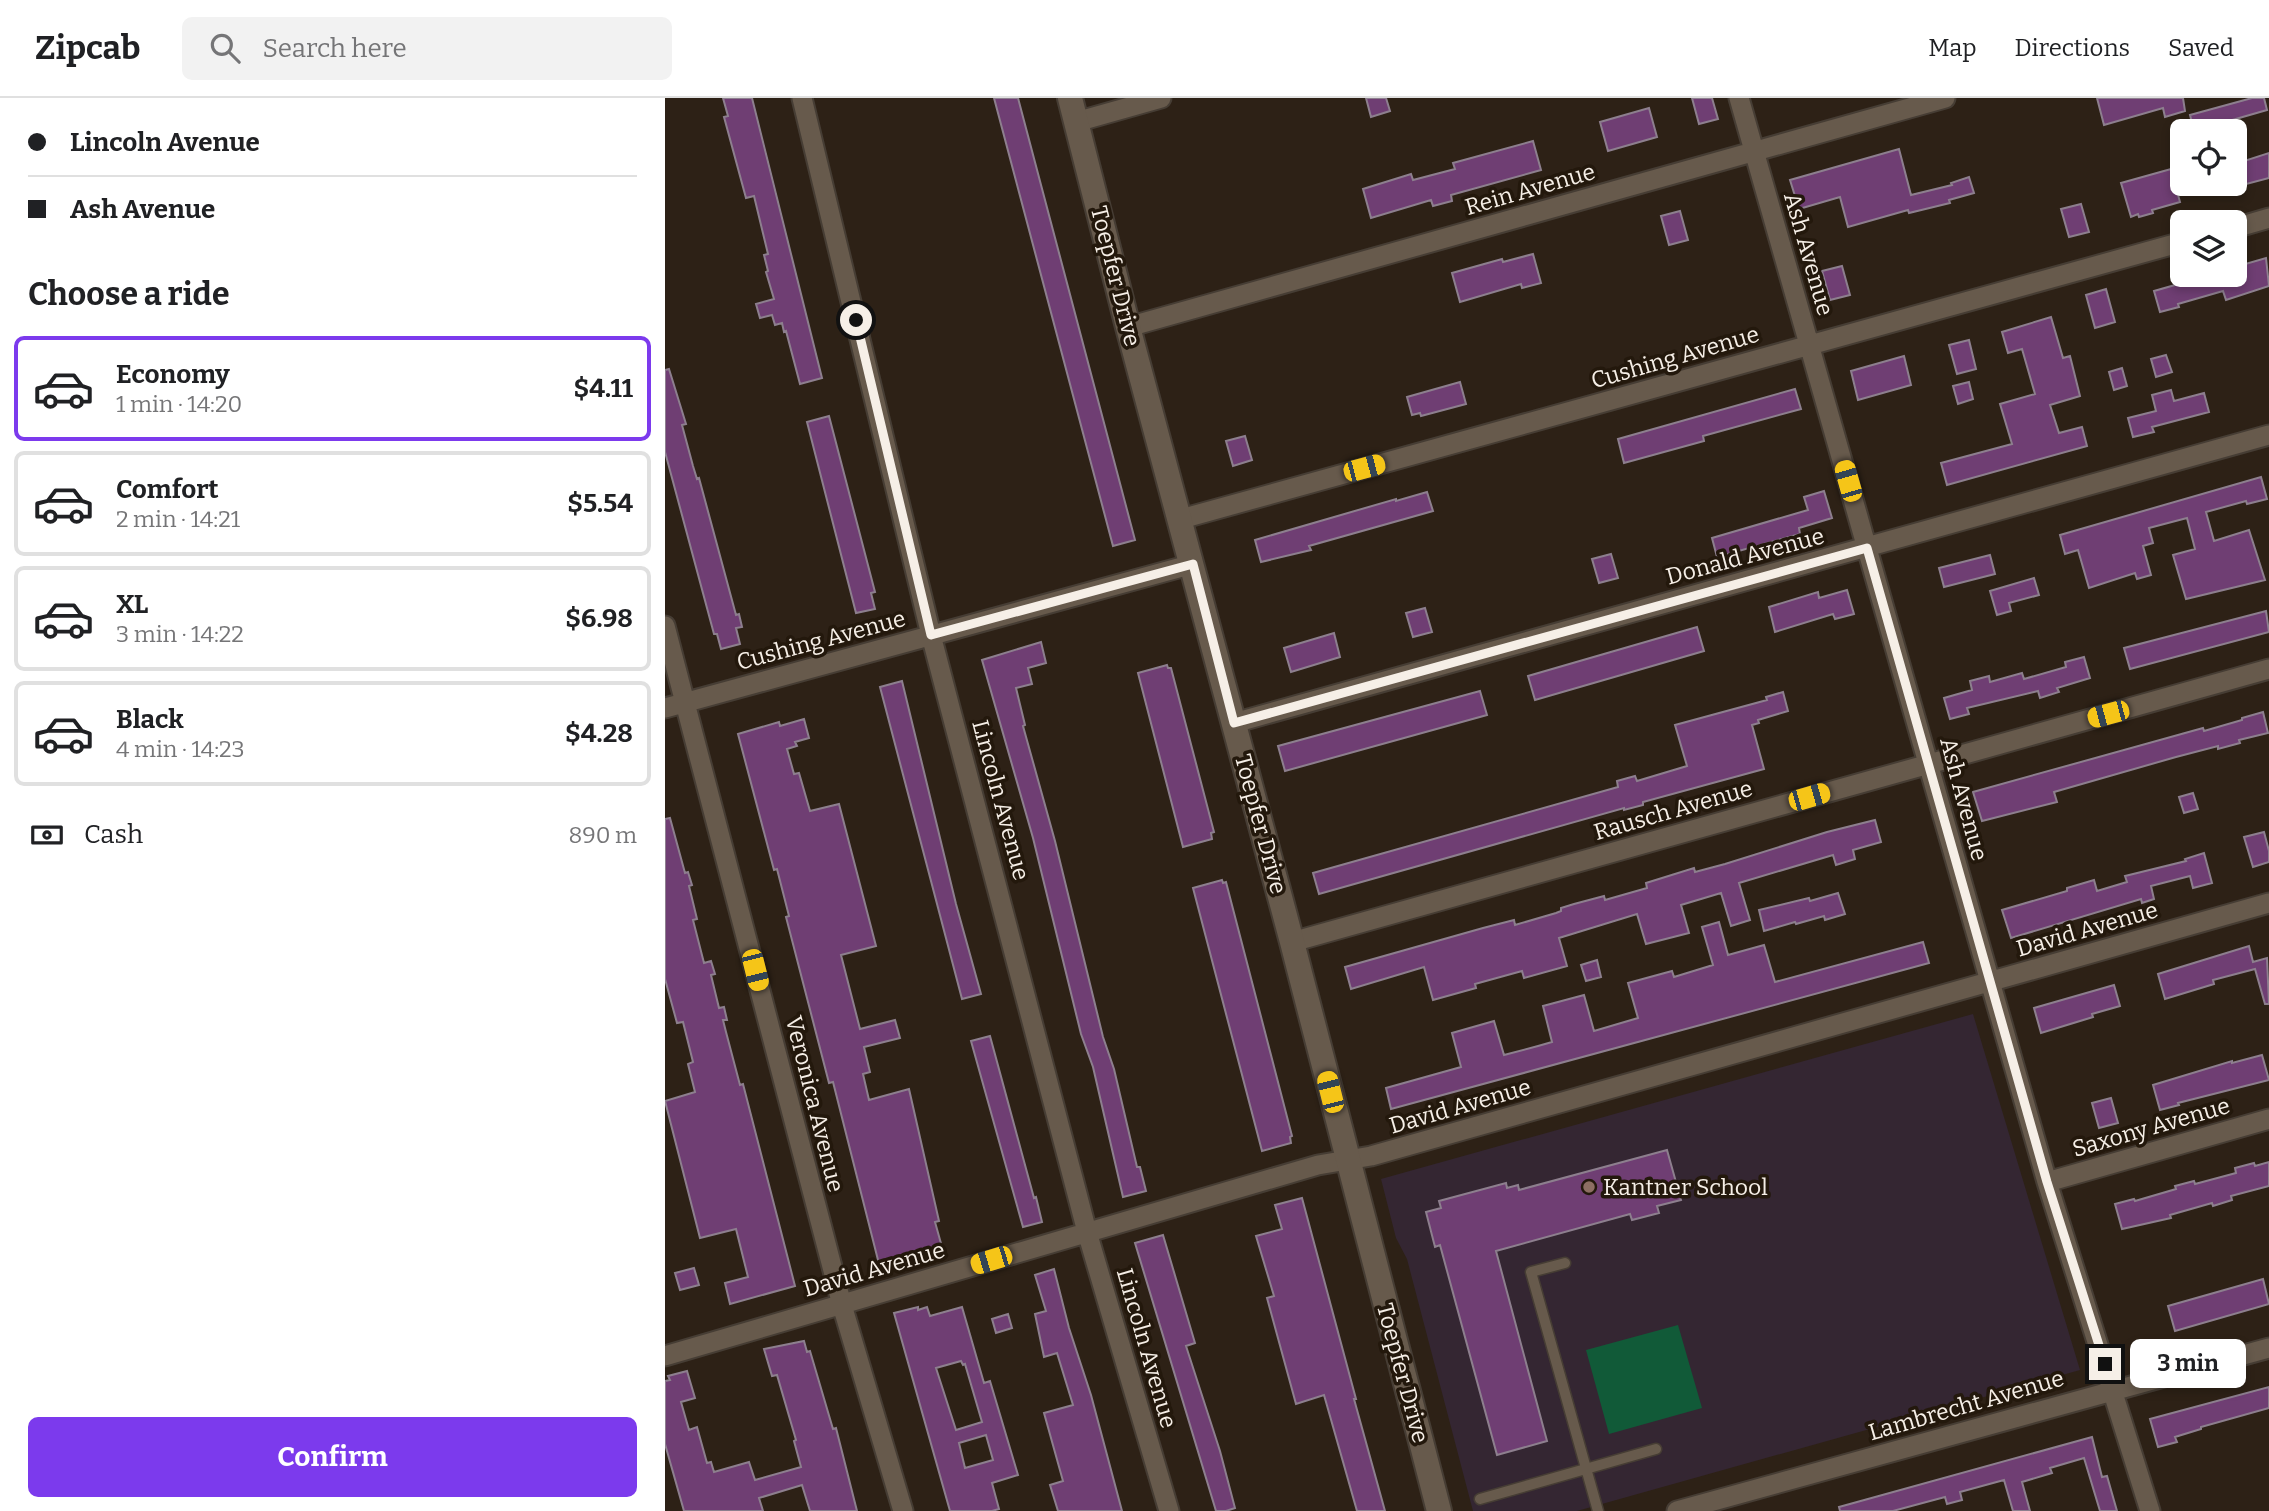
<!DOCTYPE html>
<html lang="en">
<head>
<meta charset="utf-8">
<style>
	:root { --surface:#fff; --page:#f2f2f2; --text:#202124; --muted:#757577; --line:#e0e0e0; --accent:#7c3aed }
	body { margin:0; font-family:Bitter,serif; background:var(--page); color:var(--text); height:100vh; display:flex; flex-direction:column; font-size:26px; white-space:nowrap }
	* { box-sizing:border-box; margin:0 }
	p { font-size:23px; color:var(--muted) }
	.icon { flex:none; width:38px; height:38px; fill:none; stroke:currentColor; stroke-width:2; stroke-linecap:round; stroke-linejoin:round }
	.map { position:relative; flex:1; overflow:hidden }
	.panel { display:flex; flex-direction:column; background:var(--surface); width:665px }
	.panel>* { flex:none }
	.guide { display:grid; align-content:center; height:154px; padding:0 28px; background:var(--surface) }
	.tools { position:absolute; left:1505px; top:21px; display:grid; gap:14px }
	.tools a { display:grid; place-items:center; width:77px; height:77px; border-radius:10px; background:var(--surface); box-shadow:0 4px 10px #0003; font-size:35px }
	.end { position:absolute; width:32px; height:32px; margin:-16px; border:9px solid #f6efe7; background:#111; box-shadow:0 0 0 4px #111 }
	.from { border-radius:50% }
	.bubble { position:absolute; height:49px; border-radius:10px; background:var(--surface); box-shadow:0 4px 10px #0003; font-size:23px; font-weight:700; line-height:49px; text-align:center }
	.car { position:absolute; width:21px; height:42px; margin:-21px -10px; border-radius:9px; box-shadow:0 0 5px 2px #0007; background:linear-gradient(#f5c518 24%,#345 0 40%,#f5c518 0 76%,#345 0 86%,#f5c518 0) }
	.guide b { display:flex; align-items:center; gap:24px; height:66px; font-size:26px }
	.guide b+b { border-top:2px solid var(--line) }
	.guide i { width:18px; height:18px; background:var(--text) }
	ul { padding:0; list-style:none }
	li { display:flex; align-items:center; gap:21px; height:105px; margin:0 14px 10px; padding:0 14px; border:4px solid var(--line); border-radius:10px }
	li div { flex:1 }
	li b { display:block; font-size:26px }
	li em { font-style:normal; font-weight:700 }
	li.active { border-color:var(--accent) }
	li>.icon { width:63px; height:63px; stroke-width:1.5 }
	h2 { padding:0 28px; font-size:32px; line-height:84px }
	.pay { display:flex; align-items:center; gap:18px; height:77px; padding:0 28px; font-size:26px }
	.pay p { margin-inline-start:auto }
	.action { display:flex; gap:14px; margin-top:auto; padding:14px 28px }
	.action a { flex:1; height:80px; border-radius:10px; background:var(--accent); color:#fff; font-size:28px; font-weight:700; line-height:80px; text-align:center }
	header { display:flex; align-items:center; gap:42px; box-sizing:border-box; height:98px; padding:0 35px; background:var(--surface); border-bottom:2px solid var(--line) }
	header strong { font-size:33px }
	nav { display:flex; gap:38px; margin-inline-start:auto; font-size:24px }
	.search { width:490px; height:63px; background:var(--page); display:flex; align-items:center; gap:18px; box-sizing:border-box; padding:0 24px; border-radius:10px; color:var(--muted); font-size:26px }
	main { display:flex; flex:1; min-height:0 }
	.map>svg:first-child { display:block }
	.education { fill:#342632 }
	.green { fill:#115a38 }
	.building { fill:#6f3e73; stroke:#8d7f8e; stroke-width:2; fill-rule:evenodd }
	.lines { fill:none; stroke-linecap:round; stroke-linejoin:round }
	.service-casing { stroke:#463d34; stroke-width:13 }
	.minor-casing { stroke:#463d34; stroke-width:23 }
	.tertiary-casing { stroke:#463d34; stroke-width:28 }
	.service { stroke:#675a4c; stroke-width:10 }
	.minor { stroke:#675a4c; stroke-width:19 }
	.tertiary { stroke:#675a4c; stroke-width:24 }
	.route { stroke:#f6efe7; stroke-width:9 }
	.education-dot { fill:#8d6e63; stroke:#23180c; stroke-width:2.5 }
	.labels { text-anchor:middle; dominant-baseline:central; stroke-width:7; stroke-linejoin:round; paint-order:stroke }
	.street-label { font-size:23px; fill:#f6efe7; stroke:#23180c }
	.poi-label { font-size:23px; fill:#f6efe7; stroke:#23180c; text-anchor:start }
</style>
</head>
<body>
<header>
<strong>Zipcab</strong>
<div class="search"><svg class="icon" aria-label="search" viewBox="0 0 24 24"><circle cx="10" cy="10" r="6"/><path d="M15 15l6 6"/></svg>Search here</div>
<nav><a>Map</a><a>Directions</a><a>Saved</a></nav>
</header>
<main>
<section class="panel">
<div class="guide">
<b><i class="from"></i>Lincoln Avenue</b>
<b><i></i>Ash Avenue</b>
</div>
<h2>Choose a ride</h2>
<ul>
<li class="active"><svg class="icon" aria-label="car" viewBox="0 0 24 24"><path d="M5 17H2v-5l4-1 3-4h7l3 4 3 1v5h-3M9 17h6M6 11h13"/><circle cx="7" cy="17" r="2"/><circle cx="17" cy="17" r="2"/></svg><div><b>Economy</b><p>1 min · 14:20</p></div><em>$4.11</em></li>
<li><svg class="icon" aria-label="car" viewBox="0 0 24 24"><path d="M5 17H2v-5l4-1 3-4h7l3 4 3 1v5h-3M9 17h6M6 11h13"/><circle cx="7" cy="17" r="2"/><circle cx="17" cy="17" r="2"/></svg><div><b>Comfort</b><p>2 min · 14:21</p></div><em>$5.54</em></li>
<li><svg class="icon" aria-label="car" viewBox="0 0 24 24"><path d="M5 17H2v-5l4-1 3-4h7l3 4 3 1v5h-3M9 17h6M6 11h13"/><circle cx="7" cy="17" r="2"/><circle cx="17" cy="17" r="2"/></svg><div><b>XL</b><p>3 min · 14:22</p></div><em>$6.98</em></li>
<li><svg class="icon" aria-label="car" viewBox="0 0 24 24"><path d="M5 17H2v-5l4-1 3-4h7l3 4 3 1v5h-3M9 17h6M6 11h13"/><circle cx="7" cy="17" r="2"/><circle cx="17" cy="17" r="2"/></svg><div><b>Black</b><p>4 min · 14:23</p></div><em>$4.28</em></li>
</ul>
<div class="pay"><svg class="icon" aria-label="cash" viewBox="0 0 24 24"><path d="M3 7h18v10H3z"/><circle cx="12" cy="12" r="2"/></svg>Cash<p>890 m</p></div>
<div class="action"><a>Confirm</a></div>
</section>
<div class="map">
<svg width="1604" height="1413" viewBox="0 0 1604 1413">
	<rect width="100%" height="100%" fill="#2d2116"/>
	<path class="education" d="M 1308,916 L 1415,1272 L 912,1413 L 808,1413 L 742,1161 L 731,1140 L 716,1081 Z"/>
	<path class="green" d="M 1013,1227 L 1037,1310 L 944,1336 L 921,1252 Z"/>
	<path class="building" d="M 58,0 L 87,0 L 157,280 L 135,286 L 121,233 L 119,234 L 117,225 L 110,227 L 107,217 L 95,220 L 91,206 L 109,201 L 101,174 L 103,173 L 99,157 L 103,156 L 89,98 L 81,100 L 59,19 L 63,18 Z
		M 329,0 L 353,0 L 470,442 L 448,448 Z
		M 701,0 L 721,0 L 725,13 L 706,19 Z
		M 1027,0 L 1047,0 L 1053,21 L 1034,26 Z
		M 1432,0 L 1518,0 L 1520,13 L 1500,19 L 1498,10 L 1439,27 Z
		M 1587,0 L 1599,0 L 1602,12 L 1529,33 L 1525,17 Z
		M 984,10 L 992,39 L 943,53 L 935,24 Z
		M 868,43 L 876,72 L 786,97 L 787,103 L 768,108 L 766,102 L 706,120 L 698,91 L 746,76 L 748,82 L 790,71 L 788,65 Z
		M 1234,51 L 1246,97 L 1287,87 L 1286,85 L 1304,79 L 1309,95 L 1284,102 L 1285,105 L 1244,115 L 1243,112 L 1183,129 L 1175,99 L 1134,111 L 1125,82 Z
		M 1604,55 L 1604,80 L 1570,89 L 1570,68 L 1580,65 L 1579,63 Z
		M 1506,71 L 1515,104 L 1487,112 L 1488,115 L 1474,119 L 1473,116 L 1466,119 L 1456,85 Z
		M 1416,106 L 1424,134 L 1404,139 L 1396,111 Z
		M 1015,113 L 1023,142 L 1004,147 L 996,118 Z
		M 868,156 L 876,185 L 857,190 L 856,186 L 795,204 L 787,175 L 837,161 L 838,164 Z
		M 1601,160 L 1604,188 L 1561,202 L 1558,193 L 1513,206 L 1514,209 L 1495,214 L 1489,193 L 1517,185 L 1516,181 L 1533,177 L 1570,177 L 1570,169 Z
		M 1177,168 L 1185,197 L 1165,202 L 1157,173 Z
		M 1441,191 L 1450,224 L 1430,230 L 1421,197 Z
		M 1386,219 L 1398,260 L 1405,258 L 1415,298 L 1385,307 L 1394,335 L 1417,329 L 1422,348 L 1282,387 L 1276,365 L 1347,346 L 1335,306 L 1370,296 L 1357,251 L 1343,255 L 1337,234 Z
		M 1304,242 L 1311,271 L 1292,276 L 1284,247 Z
		M 1501,257 L 1507,274 L 1491,279 L 1486,261 Z
		M 1239,258 L 1246,287 L 1193,302 L 1186,273 Z
		M 1457,270 L 1462,288 L 1449,292 L 1444,274 Z
		M 4,271 L 21,326 L 17,327 L 28,368 L 32,381 L 34,380 L 71,517 L 74,516 L 77,529 L 71,530 L 75,546 L 56,551 L 52,536 L 49,536 L 0,354 L 0,272 Z
		M 795,284 L 801,306 L 756,318 L 755,315 L 747,317 L 742,299 Z
		M 1304,284 L 1308,301 L 1293,306 L 1288,288 Z
		M 1130,291 L 1136,311 L 1038,338 L 1039,343 L 959,365 L 953,341 Z
		M 1506,292 L 1509,303 L 1539,295 L 1544,314 L 1487,329 L 1489,334 L 1468,339 L 1463,320 L 1491,313 L 1487,297 Z
		M 164,318 L 210,494 L 206,495 L 210,511 L 191,515 L 142,324 Z
		M 580,338 L 587,362 L 568,368 L 561,343 Z
		M 1596,379 L 1602,401 L 1582,406 L 1581,403 L 1541,414 L 1549,443 L 1584,432 L 1600,482 L 1521,501 L 1508,457 L 1530,451 L 1522,420 L 1484,430 L 1488,445 L 1478,448 L 1486,477 L 1472,481 L 1470,475 L 1424,490 L 1413,452 L 1400,456 L 1395,437 Z
		M 1159,393 L 1167,420 L 1134,430 L 1135,436 L 1052,459 L 1047,440 L 1143,412 L 1139,399 Z
		M 762,394 L 768,413 L 644,448 L 646,452 L 596,464 L 590,442 L 731,401 L 731,403 Z
		M 946,456 L 953,480 L 934,485 L 927,461 Z
		M 1325,457 L 1330,476 L 1279,489 L 1274,470 Z
		M 1369,480 L 1374,497 L 1344,505 L 1346,513 L 1332,517 L 1325,493 Z
		M 1182,492 L 1189,516 L 1170,521 L 1168,516 L 1110,534 L 1104,509 L 1153,494 L 1154,500 Z
		M 760,510 L 767,534 L 748,539 L 741,515 Z
		M 1601,513 L 1604,534 L 1465,571 L 1459,550 Z
		M 1032,529 L 1039,553 L 870,602 L 863,578 Z
		M 669,535 L 675,559 L 626,574 L 619,550 Z
		M 376,544 L 381,565 L 363,570 L 367,586 L 351,590 L 360,627 L 358,628 L 390,743 L 438,939 L 449,971 L 472,1069 L 475,1069 L 481,1093 L 458,1099 L 428,969 L 416,936 L 368,740 L 317,562 Z
		M 1419,559 L 1425,580 L 1392,590 L 1394,594 L 1375,600 L 1373,593 L 1302,610 L 1304,616 L 1285,621 L 1279,600 L 1307,592 L 1305,583 L 1324,578 L 1325,584 L 1357,575 L 1359,581 L 1401,569 L 1400,564 Z
		M 502,567 L 503,570 L 506,570 L 549,734 L 546,735 L 547,741 L 518,749 L 473,575 Z
		M 237,583 L 291,806 L 316,896 L 297,901 L 215,589 Z
		M 815,593 L 822,617 L 620,673 L 613,648 Z
		M 1118,594 L 1123,613 L 1093,622 L 1094,625 L 1087,627 L 1099,671 L 978,704 L 978,707 L 959,712 L 959,710 L 654,796 L 648,775 L 953,689 L 952,683 L 970,678 L 972,683 L 1022,668 L 1010,627 L 1102,602 L 1101,599 Z
		M 1598,614 L 1603,635 L 1574,642 L 1575,645 L 1553,651 L 1553,648 L 1511,659 L 1389,694 L 1392,704 L 1317,723 L 1308,694 L 1538,630 L 1539,633 L 1577,622 L 1577,620 Z
		M 139,621 L 144,640 L 130,644 L 132,648 L 122,651 L 129,676 L 134,675 L 145,713 L 174,706 L 211,848 L 176,857 L 195,931 L 230,922 L 235,940 L 199,949 L 205,974 L 198,976 L 204,1002 L 244,991 L 274,1123 L 270,1124 L 277,1149 L 214,1166 L 168,984 L 164,985 L 121,819 L 124,818 L 112,771 L 109,772 L 73,636 L 114,624 L 115,628 Z
		M 1528,695 L 1533,711 L 1519,715 L 1514,699 Z
		M 5,720 L 20,775 L 23,774 L 27,787 L 24,788 L 32,821 L 28,822 L 39,865 L 46,863 L 50,876 L 46,877 L 54,910 L 59,909 L 62,922 L 58,922 L 61,934 L 75,987 L 78,986 L 130,1188 L 65,1206 L 60,1185 L 83,1179 L 71,1131 L 35,1140 L 0,1003 L 30,994 L 23,966 L 28,964 L 18,924 L 12,925 L 0,881 L 0,721 Z
		M 1210,722 L 1216,744 L 1188,752 L 1190,761 L 1171,767 L 1168,757 L 1074,785 L 1085,822 L 1066,828 L 1056,795 L 1016,807 L 1024,835 L 981,846 L 972,816 L 894,840 L 902,868 L 859,880 L 857,873 L 810,886 L 811,890 L 768,902 L 759,869 L 686,891 L 680,869 L 818,830 L 849,822 L 850,827 L 891,815 L 896,813 L 896,810 L 909,806 L 939,798 L 940,802 L 982,790 L 981,785 L 1029,770 L 1030,774 L 1060,766 L 1162,734 Z
		M 1599,734 L 1604,753 L 1604,764 L 1588,769 L 1579,739 Z
		M 1539,755 L 1547,785 L 1528,790 L 1525,778 L 1486,788 L 1489,801 L 1477,805 L 1476,801 L 1346,840 L 1337,812 L 1402,793 L 1402,790 L 1429,782 L 1432,793 L 1462,784 L 1460,778 L 1521,763 L 1520,761 Z
		M 557,782 L 558,785 L 561,784 L 627,1038 L 625,1039 L 626,1045 L 597,1053 L 528,790 Z
		M 1173,795 L 1180,816 L 1160,822 L 1159,818 L 1131,826 L 1130,824 L 1099,833 L 1094,812 L 1144,800 L 1145,803 Z
		M 1054,824 L 1063,857 L 1099,847 L 1110,884 L 1258,844 L 1264,865 L 726,1011 L 721,990 L 796,969 L 787,935 L 829,923 L 839,957 L 873,948 L 887,944 L 878,908 L 919,897 L 929,933 L 973,920 L 963,885 L 1007,873 L 1009,879 L 1048,867 L 1037,829 Z
		M 1584,848 L 1588,864 L 1602,860 L 1604,906 L 1600,906 L 1590,871 L 1548,882 L 1549,886 L 1500,901 L 1493,876 Z
		M 932,862 L 936,879 L 921,883 L 916,867 Z
		M 1449,887 L 1455,908 L 1427,916 L 1428,919 L 1376,935 L 1369,910 Z
		M 325,938 L 369,1100 L 371,1099 L 377,1124 L 358,1129 L 306,943 Z
		M 1597,957 L 1604,982 L 1513,1005 L 1514,1007 L 1495,1012 L 1488,987 L 1567,963 L 1567,965 Z
		M 1446,1000 L 1453,1025 L 1434,1030 L 1427,1005 Z
		M 1002,1052 L 1016,1102 L 992,1108 L 994,1115 L 967,1122 L 965,1116 L 831,1153 L 882,1343 L 832,1357 L 775,1147 L 770,1149 L 761,1114 L 776,1110 L 774,1103 L 841,1085 L 842,1090 L 853,1087 L 854,1092 Z
		M 1604,1064 L 1604,1088 L 1566,1098 L 1567,1102 L 1548,1108 L 1547,1105 L 1505,1117 L 1506,1120 L 1457,1131 L 1450,1106 L 1469,1101 L 1470,1103 L 1511,1091 L 1510,1088 L 1529,1083 L 1530,1086 L 1571,1075 L 1570,1070 L 1589,1065 L 1590,1068 Z
		M 637,1100 L 691,1301 L 689,1301 L 720,1413 L 692,1413 L 659,1297 L 631,1306 L 602,1200 L 609,1198 L 591,1138 L 617,1131 L 610,1107 Z
		M 498,1137 L 530,1245 L 521,1248 L 555,1353 L 570,1410 L 561,1413 L 551,1413 L 470,1145 Z
		M 29,1170 L 34,1187 L 15,1192 L 10,1175 Z
		M 389,1171 L 404,1230 L 426,1297 L 457,1413 L 393,1413 L 385,1387 L 398,1383 L 379,1315 L 408,1307 L 392,1255 L 379,1259 L 370,1216 L 381,1213 L 370,1177 Z
		M 1598,1181 L 1604,1206 L 1510,1233 L 1503,1208 Z
		M 253,1209 L 253,1212 L 262,1209 L 265,1218 L 297,1209 L 319,1285 L 325,1283 L 353,1377 L 327,1385 L 334,1411 L 327,1413 L 285,1413 L 229,1215 ZM 296,1263 L 298,1267 L 300,1266 L 317,1324 L 291,1332 L 271,1270 ZM 321,1337 L 328,1362 L 300,1370 L 294,1345 Z
		M 343,1216 L 347,1230 L 331,1235 L 327,1221 Z
		M 139,1243 L 142,1254 L 145,1253 L 168,1331 L 171,1330 L 192,1413 L 145,1413 L 137,1387 L 94,1400 L 98,1413 L 19,1413 L 0,1346 L 0,1283 L 5,1282 L 3,1278 L 22,1273 L 30,1300 L 16,1304 L 24,1332 L 32,1329 L 42,1365 L 46,1364 L 49,1374 L 84,1364 L 90,1382 L 136,1369 L 129,1343 L 131,1342 L 112,1277 L 107,1278 L 99,1251 Z
		M 1604,1289 L 1604,1310 L 1536,1329 L 1536,1331 L 1510,1339 L 1512,1344 L 1493,1349 L 1485,1321 Z
		M 1427,1339 L 1437,1379 L 1442,1378 L 1452,1413 L 1435,1413 L 1419,1360 L 1385,1370 L 1387,1375 L 1357,1384 L 1365,1413 L 1348,1413 L 1339,1382 L 1295,1394 L 1297,1402 L 1282,1406 L 1280,1399 L 1228,1413 L 1175,1413 L 1174,1409 Z"/>
	<g class="lines">
		<defs>
			<path id="service" d="M 900,1165 L 866,1174 L 933,1413
				M 815,1401 L 991,1351"/>
			<path id="minor" d="M 137,0 L 266,537 L 422,1134 L 504,1413
				M 1074,0 L 1382,1084 L 1485,1413
				M 411,24 L 496,0
				M 1570,130 L 1604,120
				M 463,229 L 1280,0
				M 516,421 L 1517,144
				M 0,528 L 177,1207 L 238,1413
				M 0,610 L 528,466
				M 569,625 L 1604,337
				M 627,844 L 1604,571
				M 1382,1084 L 1604,1021
				M 0,1258 L 653,1067 L 706,1058 L 1604,805
				M 1012,1413 L 1604,1250"/>
			<path id="tertiary" d="M 405,0 L 463,229 L 627,844 L 774,1413"/>
		</defs>
		<use href="#service" class="service-casing"/>
		<use href="#minor" class="minor-casing"/>
		<use href="#tertiary" class="tertiary-casing"/>
		<use href="#service" class="service"/>
		<use href="#minor" class="minor"/>
		<use href="#tertiary" class="tertiary"/>
	</g>
	<g class="lines">
		<path class="route" d="M 191,222 L 266,537 L 528,466 L 569,625 L 1202,450 L 1382,1084 L 1440,1266"/>
	</g>
	<circle class="education-dot" cx="924" cy="1089" r="7"/>
	<g class="labels">
		<g class="street-label">
			<text transform="translate(865 91) rotate(-16)">Rein Avenue</text>
			<text transform="translate(1144 156) rotate(74)">Ash Avenue</text>
			<text transform="translate(451 178) rotate(76)">Toepfer Drive</text>
			<text transform="translate(1010 259) rotate(-16)">Cushing Avenue</text>
			<text transform="translate(1080 458) rotate(-15)">Donald Avenue</text>
			<text transform="translate(156 542) rotate(-15)">Cushing Avenue</text>
			<text transform="translate(1299 701) rotate(75)">Ash Avenue</text>
			<text transform="translate(336 702) rotate(75)">Lincoln Avenue</text>
			<text transform="translate(1008 712) rotate(-16)">Rausch Avenue</text>
			<text transform="translate(596 726) rotate(75)">Toepfer Drive</text>
			<text transform="translate(1422 831) rotate(-16)">David Avenue</text>
			<text transform="translate(150 1006) rotate(76)">Veronica Avenue</text>
			<text transform="translate(795 1008) rotate(-16)">David Avenue</text>
			<text transform="translate(1486 1029) rotate(-16)">Saxony Avenue</text>
			<text transform="translate(209 1171) rotate(-16)">David Avenue</text>
			<text transform="translate(482 1250) rotate(74)">Lincoln Avenue</text>
			<text transform="translate(738 1275) rotate(75)">Toepfer Drive</text>
			<text transform="translate(1301 1307) rotate(-16)">Lambrecht Avenue</text>
		</g>
		<g class="poi-label">
			<text x="938" y="1089">Kantner School</text>
		</g>
	</g>
</svg>
<div class="tools">
<a><svg class="icon" aria-label="locate" viewBox="0 0 24 24"><circle cx="12" cy="12" r="6"/><path d="M12 2v4M12 18v4M2 12h4M18 12h4"/></svg></a>
<a><svg class="icon" aria-label="layers" viewBox="0 0 24 24"><path d="M12 4l9 5-9 5-9-5zM3 14l9 5 9-5"/></svg></a>
</div>
<i class="end from" style="left:191px;top:222px"></i>
<i class="end" style="left:1440px;top:1266px"></i>
<div class="bubble" style="left:1465px;top:1241px;width:116px">3 min</div>
<i class="car" style="left:699px;top:370px;rotate:75deg"></i>
<i class="car" style="left:1183px;top:383px;rotate:344deg"></i>
<i class="car" style="left:1443px;top:616px;rotate:255deg"></i>
<i class="car" style="left:1144px;top:699px;rotate:74deg"></i>
<i class="car" style="left:90px;top:872px;rotate:166deg"></i>
<i class="car" style="left:665px;top:994px;rotate:346deg"></i>
<i class="car" style="left:326px;top:1162px;rotate:253deg"></i>
</div>
</main>
</body>
</html>
